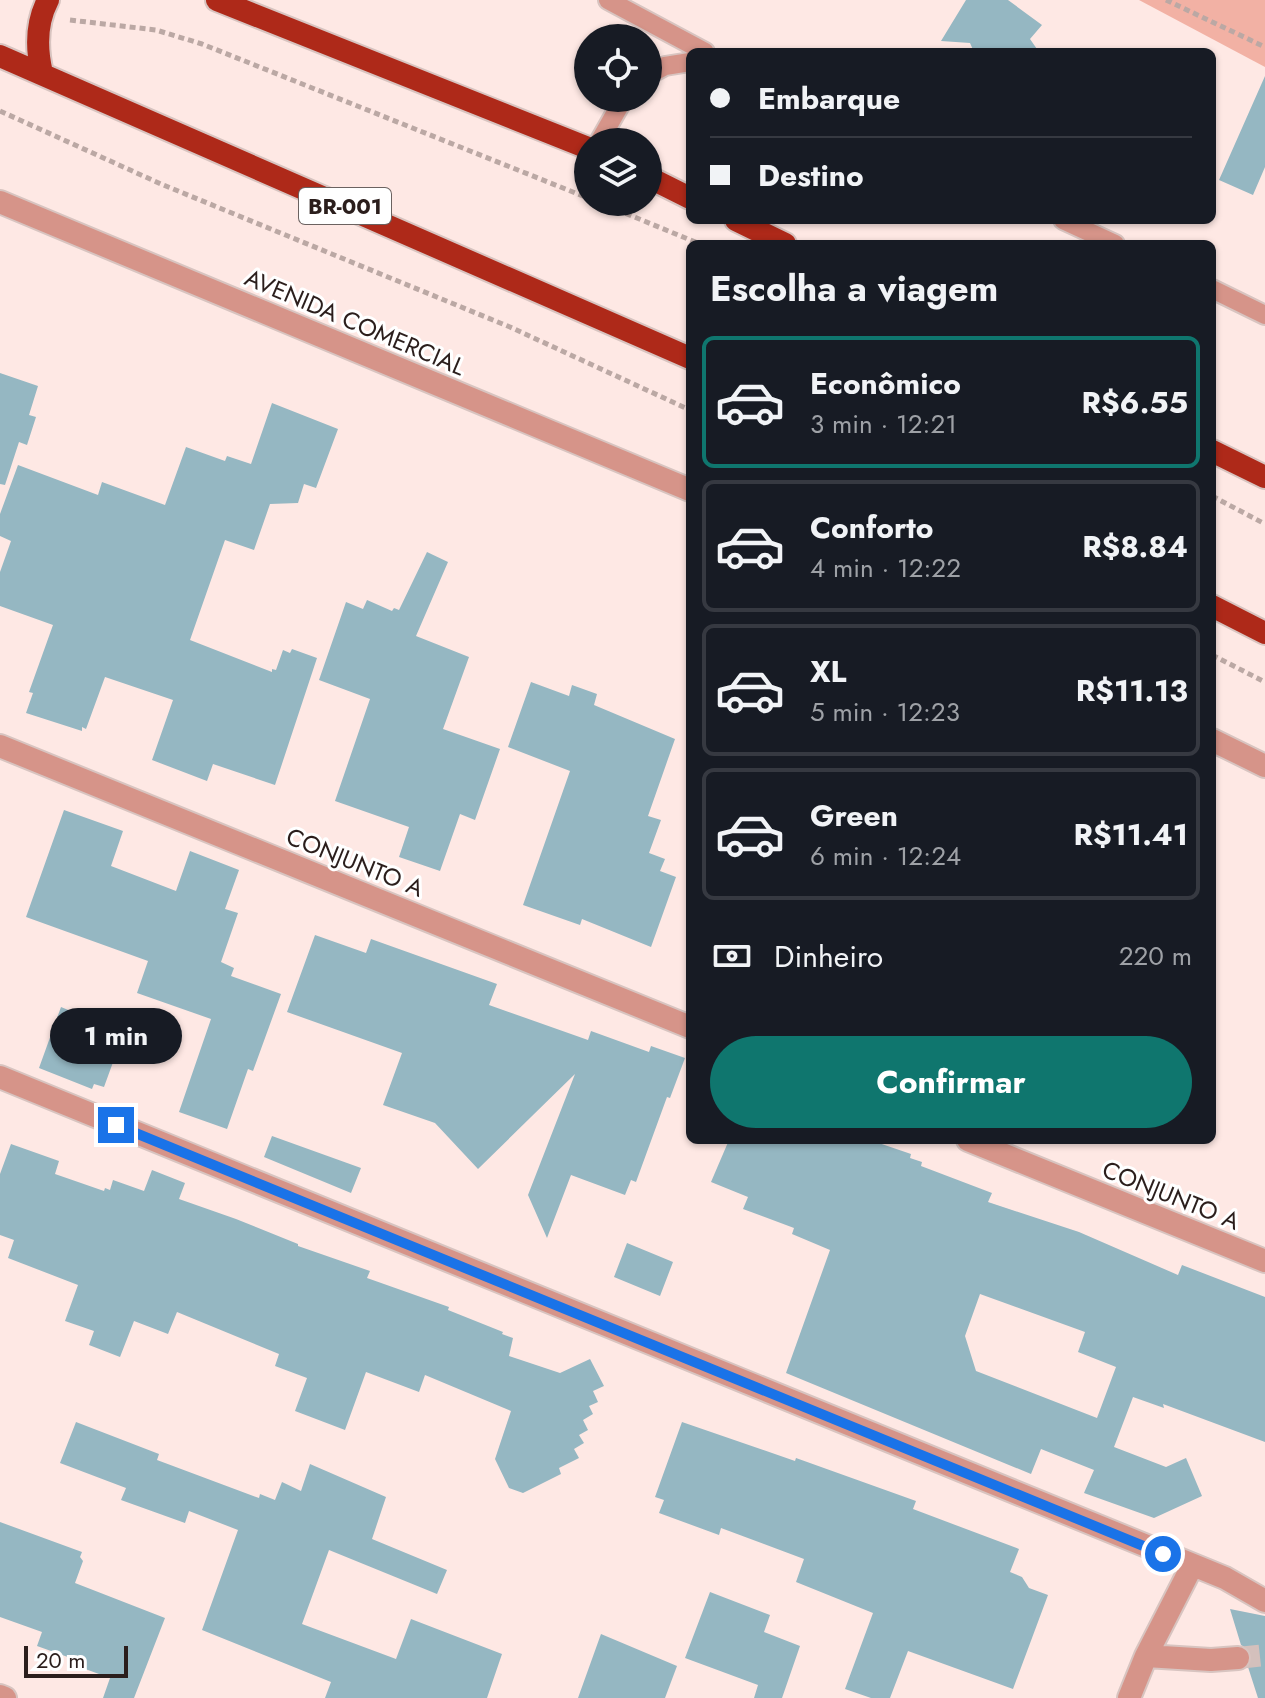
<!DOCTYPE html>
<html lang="pt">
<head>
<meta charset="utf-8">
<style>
	:root { --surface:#171b24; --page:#20242c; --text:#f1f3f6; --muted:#9ea1a6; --line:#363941; --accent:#0f766e }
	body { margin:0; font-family:Jost,sans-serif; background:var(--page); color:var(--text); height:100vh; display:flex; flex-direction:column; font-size:30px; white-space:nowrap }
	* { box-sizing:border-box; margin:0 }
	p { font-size:26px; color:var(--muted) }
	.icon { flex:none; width:44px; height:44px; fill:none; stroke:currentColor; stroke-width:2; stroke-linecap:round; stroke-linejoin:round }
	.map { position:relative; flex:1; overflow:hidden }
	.drawer { position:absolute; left:686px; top:240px; width:530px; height:904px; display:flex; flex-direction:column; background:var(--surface); border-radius:12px; box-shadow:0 2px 6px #0004 }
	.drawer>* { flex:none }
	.guide { position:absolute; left:686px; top:48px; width:530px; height:176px; border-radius:12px; box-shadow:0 2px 6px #0004; display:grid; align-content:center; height:176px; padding:0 24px; background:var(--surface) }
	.controls { position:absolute; left:574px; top:24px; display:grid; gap:16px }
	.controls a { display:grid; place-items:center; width:88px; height:88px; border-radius:50%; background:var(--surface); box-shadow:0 2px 6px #0004; font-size:40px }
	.scale { position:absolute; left:24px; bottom:20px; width:104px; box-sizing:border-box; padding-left:8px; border:4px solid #2b1e1c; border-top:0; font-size:22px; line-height:28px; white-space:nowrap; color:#2b1e1c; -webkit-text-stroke:6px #fff; paint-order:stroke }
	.end { position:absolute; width:36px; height:36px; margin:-18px; border:10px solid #1a73e8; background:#fff; box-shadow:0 0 0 4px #fff }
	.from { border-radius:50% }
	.bubble { position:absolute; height:56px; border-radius:28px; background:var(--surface); box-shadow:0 2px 6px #0004; font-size:26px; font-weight:700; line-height:56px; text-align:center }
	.guide b { display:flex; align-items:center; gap:28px; height:76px; font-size:30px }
	.guide b+b { border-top:2px solid var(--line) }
	.guide i { width:20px; height:20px; background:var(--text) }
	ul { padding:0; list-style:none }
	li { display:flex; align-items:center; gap:24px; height:132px; margin:0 16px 12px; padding:0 8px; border:4px solid var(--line); border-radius:12px }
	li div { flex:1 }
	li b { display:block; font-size:30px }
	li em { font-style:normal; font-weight:700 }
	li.current { border-color:var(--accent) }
	li>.icon { width:72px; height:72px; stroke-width:1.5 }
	h2 { padding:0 24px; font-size:36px; line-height:96px }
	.pay { display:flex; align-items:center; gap:20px; height:88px; padding:0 24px; font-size:30px }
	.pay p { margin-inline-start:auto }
	.cta { display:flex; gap:16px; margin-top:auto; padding:16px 24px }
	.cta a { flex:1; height:92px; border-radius:48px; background:var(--accent); color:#fff; font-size:32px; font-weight:700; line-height:92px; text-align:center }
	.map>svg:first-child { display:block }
	.green { fill:#f2b1a4 }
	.building { fill:#95b7c2; fill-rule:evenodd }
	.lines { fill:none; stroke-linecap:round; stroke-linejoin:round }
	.minor-tunnel { stroke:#d4c0bc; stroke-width:22; stroke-dasharray:22 11; stroke-linecap:butt }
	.service-casing { stroke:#d8c4c0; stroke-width:22 }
	.minor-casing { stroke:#d8c4c0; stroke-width:26 }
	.tertiary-casing { stroke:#d8c4c0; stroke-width:26 }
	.trunk-casing { stroke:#d8c4c0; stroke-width:26 }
	.path { stroke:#bba8a4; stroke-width:5; stroke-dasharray:6 4; stroke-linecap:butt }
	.service { stroke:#d69489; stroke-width:18 }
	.minor { stroke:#d69489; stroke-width:22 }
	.tertiary { stroke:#d69489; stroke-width:22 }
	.trunk { stroke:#ae2919; stroke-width:22 }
	.route { stroke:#1a73e8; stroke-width:10 }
	.labels { text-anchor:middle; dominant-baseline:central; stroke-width:6; stroke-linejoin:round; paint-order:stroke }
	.shield { fill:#fff; stroke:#6b6260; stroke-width:2 }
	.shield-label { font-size:22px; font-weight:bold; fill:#2b1e1c }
	.street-label { font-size:24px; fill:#2b1e1c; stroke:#fff }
</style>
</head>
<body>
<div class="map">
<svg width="1265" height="1698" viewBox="0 0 1265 1698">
	<rect width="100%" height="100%" fill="#fee8e4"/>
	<path class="green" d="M 1139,0 L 1265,0 L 1265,67 Z"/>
	<path class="building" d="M 966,0 L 1008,0 L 1042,25 L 1030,39 L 1039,52 L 974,52 L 970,43 L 941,41 Z
		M 1265,76 L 1265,167 L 1253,195 L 1219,180 Z
		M 0,373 L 38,386 L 29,415 L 36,417 L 27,445 L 19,442 L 5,485 L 0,484 Z
		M 272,403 L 338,429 L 316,488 L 304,484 L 298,503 L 270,504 L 254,550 L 225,540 L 190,640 L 272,672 L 272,669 L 276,670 L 283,650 L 290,653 L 292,649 L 317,658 L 275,785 L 213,764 L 207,781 L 152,760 L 173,700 L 105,677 L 86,729 L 82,727 L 82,731 L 26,713 L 33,693 L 29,692 L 53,625 L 0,606 L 0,572 L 11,541 L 0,536 L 0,514 L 18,465 L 98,495 L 102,482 L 165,505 L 186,447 L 225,461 L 227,456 L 251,464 Z
		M 427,552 L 448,562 L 416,636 L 469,657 L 443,729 L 500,749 L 475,820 L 460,814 L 440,871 L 399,857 L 409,827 L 335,801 L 370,699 L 319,680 L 346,602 L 363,609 L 367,600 L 392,611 L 394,608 L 399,610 Z
		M 531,682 L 569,696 L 572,685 L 597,694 L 594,705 L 675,739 L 648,816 L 661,820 L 649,853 L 665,859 L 660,871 L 676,877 L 651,947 L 582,919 L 580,925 L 523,905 L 570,771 L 508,747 Z
		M 64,810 L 123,831 L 111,866 L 176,891 L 190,851 L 239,870 L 225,909 L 238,913 L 221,962 L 234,968 L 231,976 L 281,994 L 253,1071 L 248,1069 L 227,1129 L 179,1112 L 211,1019 L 137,993 L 148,961 L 26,917 Z
		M 315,935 L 366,953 L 371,939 L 497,984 L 489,1005 L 588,1040 L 591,1031 L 649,1052 L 651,1046 L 685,1058 L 670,1098 L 667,1097 L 636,1182 L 631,1180 L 625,1195 L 571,1175 L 547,1238 L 528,1195 L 575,1074 L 478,1169 L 435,1123 L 383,1105 L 402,1053 L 287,1012 Z
		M 61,1007 L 73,1012 L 73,1009 L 116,1023 L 119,1016 L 150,1026 L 137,1061 L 116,1054 L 104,1087 L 94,1084 L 92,1089 L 39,1068 Z
		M 272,1136 L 361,1168 L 351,1193 L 264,1157 Z
		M 729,1140 L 870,1140 L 911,1154 L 910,1158 L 922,1162 L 921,1166 L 992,1193 L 988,1202 L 1079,1232 L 1178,1275 L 1182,1265 L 1265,1297 L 1265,1442 L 1163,1404 L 1164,1408 L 1133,1397 L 1114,1447 L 1166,1467 L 1186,1458 L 1202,1496 L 1154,1518 L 1084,1493 L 1094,1470 L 1041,1449 L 1031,1474 L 786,1373 L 830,1250 L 792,1234 L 794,1228 L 743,1209 L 748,1197 L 711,1182 ZM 980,1294 L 1085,1332 L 1078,1352 L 1116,1367 L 1097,1418 L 976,1371 L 965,1336 Z
		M 11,1144 L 59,1161 L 55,1174 L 104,1191 L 105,1188 L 110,1190 L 113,1180 L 144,1191 L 152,1170 L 185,1183 L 179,1199 L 236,1219 L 298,1244 L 298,1246 L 370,1271 L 367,1278 L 449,1307 L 448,1310 L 503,1332 L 502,1334 L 513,1338 L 509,1356 L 560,1373 L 590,1359 L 604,1386 L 593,1391 L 598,1402 L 589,1406 L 593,1414 L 583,1420 L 588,1430 L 579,1435 L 584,1443 L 574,1449 L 579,1458 L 559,1468 L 561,1474 L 523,1493 L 509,1488 L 495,1459 L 511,1411 L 425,1375 L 419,1392 L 366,1372 L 345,1430 L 295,1411 L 307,1378 L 275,1366 L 279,1354 L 177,1312 L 168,1334 L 134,1321 L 120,1357 L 89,1345 L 94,1331 L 65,1321 L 78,1285 L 8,1258 L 14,1240 L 0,1235 L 0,1174 Z
		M 627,1243 L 673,1262 L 660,1296 L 614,1277 Z
		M 76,1422 L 159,1454 L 157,1460 L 259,1498 L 260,1494 L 275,1500 L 282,1482 L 301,1491 L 310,1464 L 386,1497 L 372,1539 L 447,1570 L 437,1594 L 329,1550 L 302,1624 L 396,1659 L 411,1619 L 502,1654 L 487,1698 L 325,1698 L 331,1682 L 202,1630 L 238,1530 L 189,1511 L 185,1523 L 121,1500 L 126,1488 L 60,1463 Z
		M 682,1422 L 795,1461 L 796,1458 L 916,1501 L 913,1509 L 1019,1549 L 1010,1572 L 1022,1577 L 1029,1588 L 1048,1595 L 1013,1689 L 908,1651 L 890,1698 L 871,1698 L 845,1689 L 873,1613 L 796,1582 L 804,1559 L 721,1528 L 719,1535 L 659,1513 L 664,1500 L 655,1497 Z
		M 0,1522 L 82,1552 L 80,1557 L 83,1561 L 75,1583 L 165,1618 L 134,1698 L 103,1698 L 110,1678 L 77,1666 L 79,1661 L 37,1646 L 42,1632 L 0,1617 Z
		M 710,1592 L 770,1615 L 764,1632 L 800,1646 L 782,1698 L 754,1698 L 758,1685 L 685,1658 Z
		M 1230,1609 L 1265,1616 L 1265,1698 L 1258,1698 L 1248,1667 L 1252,1656 L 1249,1650 L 1241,1645 Z
		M 601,1634 L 677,1666 L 665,1698 L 578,1698 Z"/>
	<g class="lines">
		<path class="minor-tunnel" d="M 1238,1658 L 1265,1655"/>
		<defs>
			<path id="service" d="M 608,0 L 705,52
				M 648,75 L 665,66 L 690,62
				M 599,142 L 624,98
				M 1063,220 L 1115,244
				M 1212,289 L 1265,315"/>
			<path id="minor" d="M 0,746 L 690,1027
				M 0,1077 L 1225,1578 L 1265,1601
				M 968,1140 L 1265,1261
				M 1146,1656 L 1211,1660 L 1238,1658
				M 0,1696 L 5,1698
				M 1129,1698 L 1146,1656 L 1192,1566"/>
			<path id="tertiary" d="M 0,202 L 690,490
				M 1212,740 L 1265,766"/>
			<path id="trunk" d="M 217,0 L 588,148
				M 0,56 L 690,358
				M 42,73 C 36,48 36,23 48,0
				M 648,177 L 690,198
				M 736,220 L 785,244
				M 1212,451 L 1265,477
				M 1212,606 L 1265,633"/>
		</defs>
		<use href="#service" class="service-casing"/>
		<use href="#minor" class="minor-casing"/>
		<use href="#tertiary" class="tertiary-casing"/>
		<use href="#trunk" class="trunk-casing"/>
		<path class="path" d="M 1166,0 L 1265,47
			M 70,20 L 156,30 L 202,44 L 588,198
			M 0,111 L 161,184 L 510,327 L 690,410
			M 598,202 L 700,244
			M 1212,496 L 1265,524
			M 1212,655 L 1265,682"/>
		<use href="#service" class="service"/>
		<use href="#minor" class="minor"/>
		<use href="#tertiary" class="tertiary"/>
		<use href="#trunk" class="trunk"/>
	</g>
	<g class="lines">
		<path class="route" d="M 116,1125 L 1163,1554"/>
	</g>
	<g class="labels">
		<rect class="shield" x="299" y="188" width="92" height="36" rx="6"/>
		<g class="shield-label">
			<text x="345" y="206">BR-001</text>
		</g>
		<g class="street-label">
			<text transform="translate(355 322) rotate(23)">AVENIDA COMERCIAL</text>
			<text transform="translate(355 862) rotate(22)">CONJUNTO A</text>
			<text transform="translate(1171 1195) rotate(22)">CONJUNTO A</text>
		</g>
	</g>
</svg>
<div class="controls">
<a><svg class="icon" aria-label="locate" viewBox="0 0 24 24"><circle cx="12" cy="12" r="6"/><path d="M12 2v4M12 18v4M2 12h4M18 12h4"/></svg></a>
<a><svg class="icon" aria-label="layers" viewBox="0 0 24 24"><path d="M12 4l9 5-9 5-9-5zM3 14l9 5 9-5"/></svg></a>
</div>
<div class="scale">20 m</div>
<i class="end from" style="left:1163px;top:1554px"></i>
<i class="end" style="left:116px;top:1125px"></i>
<div class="bubble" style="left:50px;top:1008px;width:132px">1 min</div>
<div class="guide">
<b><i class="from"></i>Embarque</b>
<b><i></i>Destino</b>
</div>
<section class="drawer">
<h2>Escolha a viagem</h2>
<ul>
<li class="current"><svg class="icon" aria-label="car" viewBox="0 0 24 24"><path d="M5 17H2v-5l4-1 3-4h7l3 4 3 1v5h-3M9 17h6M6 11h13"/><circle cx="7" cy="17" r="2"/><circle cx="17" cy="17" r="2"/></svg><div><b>Econômico</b><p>3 min · 12:21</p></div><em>R$6.55</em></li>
<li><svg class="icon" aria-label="car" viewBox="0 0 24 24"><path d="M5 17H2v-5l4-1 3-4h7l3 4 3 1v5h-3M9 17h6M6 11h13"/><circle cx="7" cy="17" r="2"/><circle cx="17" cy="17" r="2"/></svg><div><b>Conforto</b><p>4 min · 12:22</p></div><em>R$8.84</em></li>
<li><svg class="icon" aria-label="car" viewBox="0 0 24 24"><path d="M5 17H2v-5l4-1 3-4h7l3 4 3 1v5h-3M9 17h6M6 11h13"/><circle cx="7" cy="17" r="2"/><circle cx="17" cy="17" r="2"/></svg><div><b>XL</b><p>5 min · 12:23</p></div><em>R$11.13</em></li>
<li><svg class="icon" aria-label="car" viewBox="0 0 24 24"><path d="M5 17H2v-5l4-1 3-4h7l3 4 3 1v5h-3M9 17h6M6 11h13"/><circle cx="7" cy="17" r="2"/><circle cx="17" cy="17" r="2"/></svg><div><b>Green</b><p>6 min · 12:24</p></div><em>R$11.41</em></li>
</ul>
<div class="pay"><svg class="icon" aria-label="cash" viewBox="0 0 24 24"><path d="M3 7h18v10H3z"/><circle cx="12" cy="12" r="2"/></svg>Dinheiro<p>220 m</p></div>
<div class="cta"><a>Confirmar</a></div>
</section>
</div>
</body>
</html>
